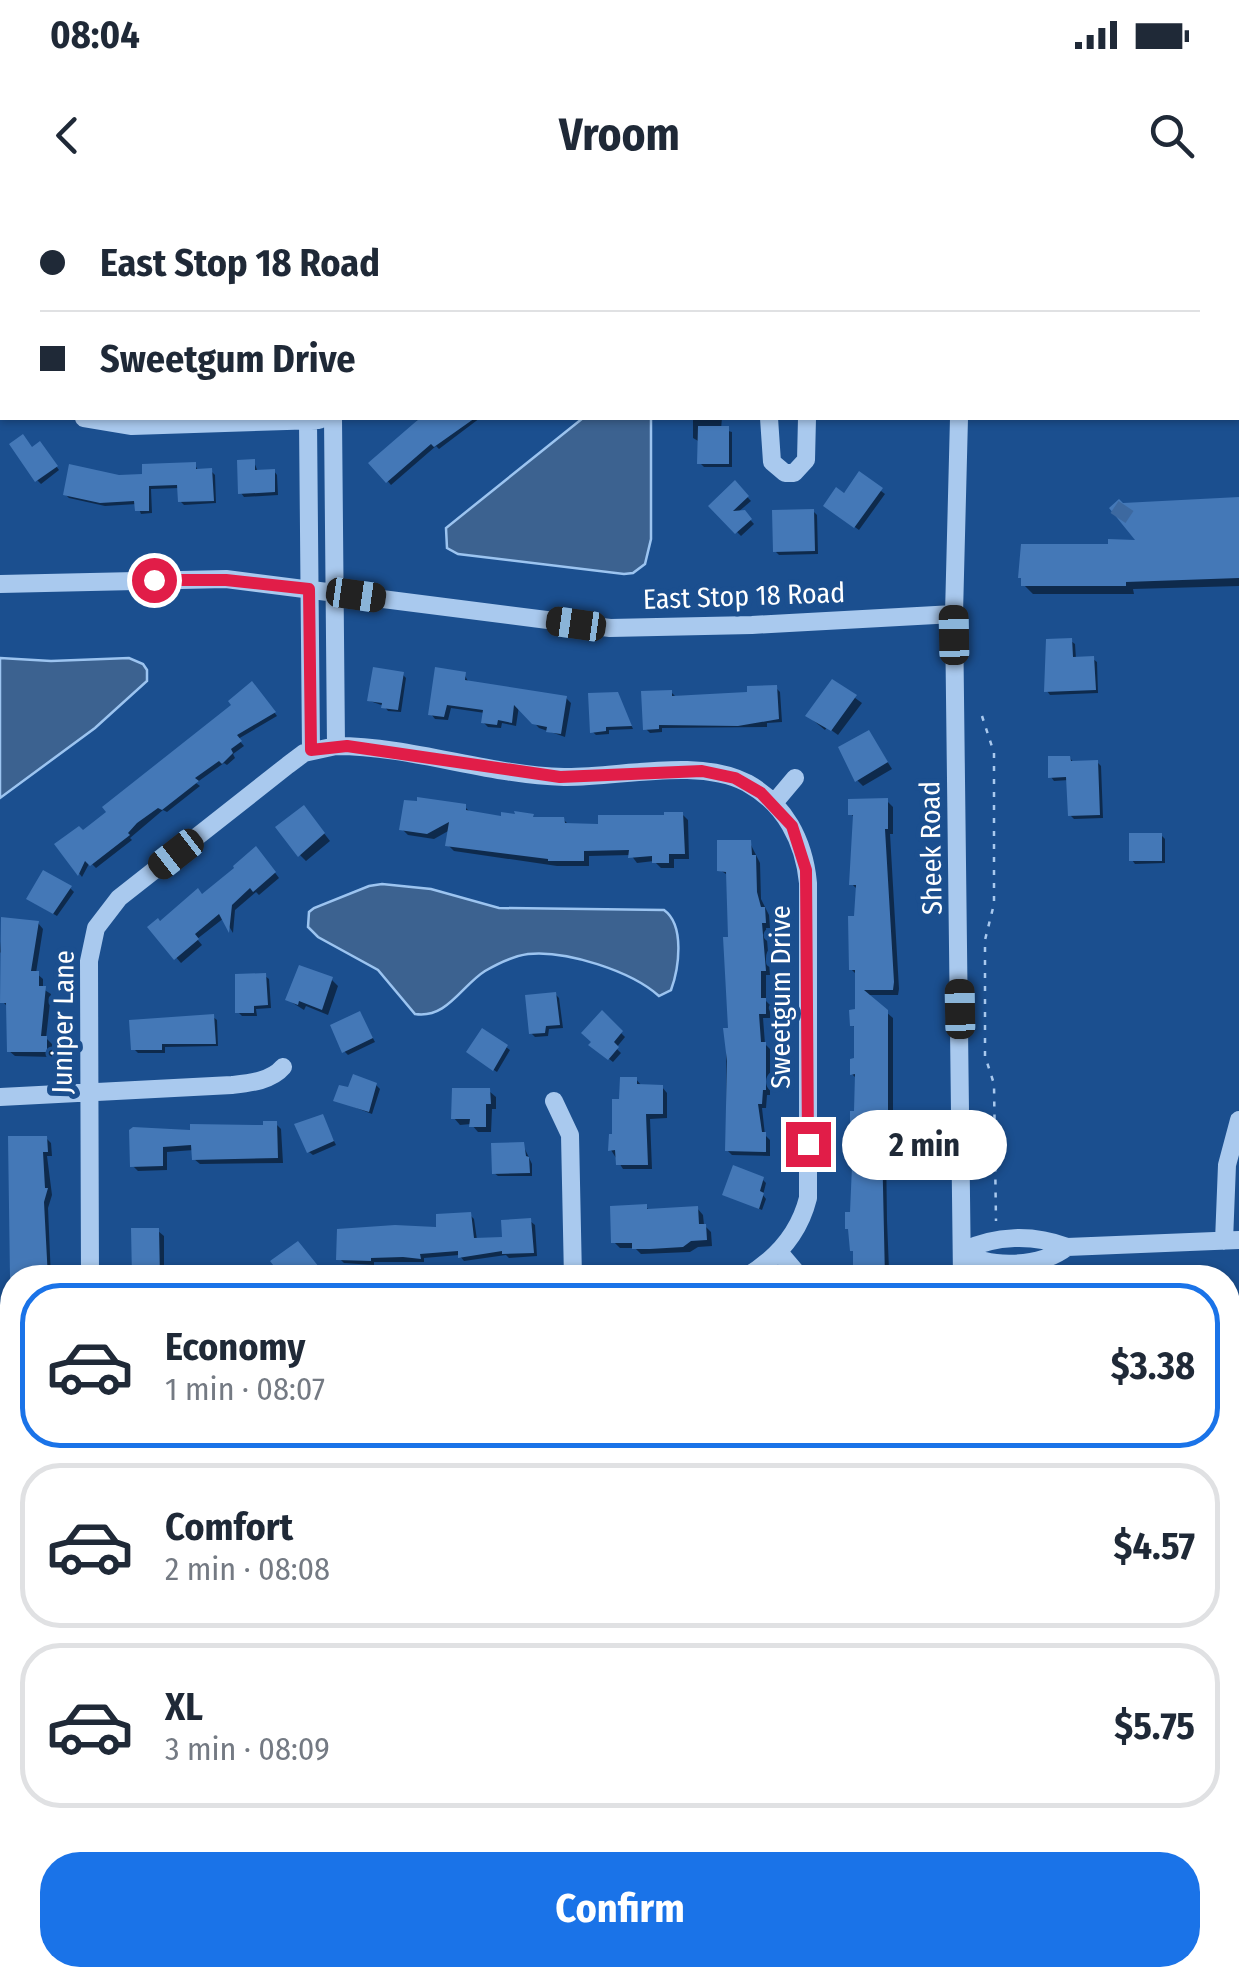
<!DOCTYPE html>
<html lang="en">
<head>
<meta charset="utf-8">
<style>
	:root { --surface:#fff; --page:#f6f6f7; --text:#1f2937; --muted:#747a83; --line:#e0e1e3; --accent:#1a73e8 }
	body { margin:0; font-family:"Fira Sans Condensed",sans-serif; background:var(--page); color:var(--text); height:100vh; display:flex; flex-direction:column; font-size:38px; white-space:nowrap }
	* { box-sizing:border-box; margin:0 }
	p { font-size:32px; color:var(--muted) }
	.icon { flex:none; width:55px; height:55px; fill:none; stroke:currentColor; stroke-width:2; stroke-linecap:round; stroke-linejoin:round }
	.map { position:relative; flex:1; overflow:hidden }
	.details { position:absolute; left:0px; top:1065px; width:1240px; height:722px; display:flex; flex-direction:column; background:var(--surface); border-radius:40px 40px 0 0; box-shadow:0 2px 8px #0004 }
	.details>* { flex:none }
	.guide { position:absolute; left:0px; top:0px; width:1240px; height:220px; box-shadow:0 2px 8px #0004; display:grid; align-content:center; height:220px; padding:0 40px; background:var(--surface) }
	.end { position:absolute; width:45px; height:45px; margin:-22px; border:12px solid #e11d48; background:#fff; box-shadow:0 0 0 5px #fff }
	.from { border-radius:50% }
	.bubble { position:absolute; height:70px; border-radius:35px; background:var(--surface); box-shadow:0 2px 8px #0004; font-size:32px; font-weight:700; line-height:70px; text-align:center }
	.car { position:absolute; width:30px; height:60px; margin:-30px -15px; border-radius:12px; box-shadow:0 0 8px 2px #0007; background:linear-gradient(#222 24%,#8ab4d8 0 40%,#222 0 76%,#8ab4d8 0 86%,#222 0) }
	.guide b { display:flex; align-items:center; gap:35px; height:95px; font-size:38px }
	.guide b+b { border-top:2px solid var(--line) }
	.guide i { width:25px; height:25px; background:var(--text) }
	ul { padding:18px 0 0; list-style:none }
	li { display:flex; align-items:center; gap:30px; height:165px; margin:0 20px 15px; padding:0 20px; border:5px solid var(--line); border-radius:40px }
	li div { flex:1 }
	li b { display:block; font-size:38px }
	li em { font-style:normal; font-weight:700 }
	li.on { border-color:var(--accent) }
	li>.icon { width:90px; height:90px; stroke-width:1.5 }
	.action { display:flex; gap:20px; margin-top:auto; padding:20px 40px }
	.action a { flex:1; height:115px; border-radius:40px; background:var(--accent); color:#fff; font-size:40px; font-weight:700; line-height:115px; text-align:center }
	.status { display:flex; justify-content:space-between; align-items:center; height:70px; padding:0 50px; background:var(--surface); direction:ltr }
	.status svg { height:28px; fill:currentColor }
	header { display:flex; justify-content:space-between; align-items:center; height:130px; padding:0 40px; background:var(--surface); font-size:45px; font-weight:700 }
	.map>svg:first-child { display:block }
	.water { fill:#3c6290; stroke:#9cc4f0; stroke-width:2.5 }
	.shadow { fill:#0007 }
	.lines { fill:none; stroke-linecap:round; stroke-linejoin:round }
	.stream { stroke:#9cc4f0; stroke-width:5 }
	.building { fill:#4478b7 }
	.minor-tunnel { stroke:#3d69a0; stroke-width:18; stroke-dasharray:18 9; stroke-linecap:butt }
	.path { stroke:#a9c9ee; stroke-width:2.5; stroke-dasharray:5 8; stroke-linecap:butt }
	.minor { stroke:#a9c9ee; stroke-width:18 }
	.route { stroke:#e11d48; stroke-width:12 }
	.labels { text-anchor:middle; dominant-baseline:central; stroke-width:10; stroke-linejoin:round; paint-order:stroke }
	.street-label { font-size:28px; fill:#fff; stroke:#1b4f8f }
</style>
</head>
<body>
<div class="status"><b>08:04</b><svg viewBox="0 0 49 12"><path d="M0 12V9h3v3zM5 12V6h3v6zM10 12V3h3v9zM15 12V0h3v12zM26 1h20v11H26zM47 4h2v5h-2z"/></svg></div>
<header><svg class="icon" aria-label="back" viewBox="0 0 24 24"><path d="M15 5l-7 7 7 7"/></svg>Vroom<svg class="icon" aria-label="search" viewBox="0 0 24 24"><circle cx="10" cy="10" r="6"/><path d="M15 15l6 6"/></svg></header>
<div class="map">
<svg width="1239" height="1787" viewBox="0 0 1239 1787">
	<rect width="100%" height="100%" fill="#1b4f8f"/>
	<path class="water" d="M 583,218 L 651,218 L 651,339 L 645,364 L 633,373 L 624,374 L 458,354 L 447,348 L 446,328 Z
		M 0,458 L 51,461 L 129,458 L 143,464 L 147,470 L 147,481 L 95,528 L 0,598 Z
		M 382,684 L 431,689 L 499,708 L 664,710 C 685,725 679,768 671,790 L 659,796 C 631,771 566,750 528,754 C 514,756 497,764 485,771 C 461,786 447,819 415,814 L 378,770 L 318,737 L 308,727 L 309,712 L 314,708 L 369,686 Z"/>
	<path class="shadow" d="M 346,0 L 385,0 L 386,2 L 348,2 Z
		M 494,0 L 531,0 L 533,2 L 496,2 Z
		M 0,123 L 2,123 L 2,161 L 0,161 Z
		M 415,218 L 480,218 L 439,249 L 436,246 L 391,285 L 372,263 L 418,222 Z
		M 693,218 L 722,218 L 721,229 L 732,232 L 732,267 L 704,267 L 700,263 L 700,242 L 693,238 Z
		M 43,248 L 59,270 L 41,284 L 37,280 L 33,250 Z
		M 254,262 L 258,272 L 274,271 L 277,275 L 278,295 L 244,297 L 241,293 Z
		M 195,265 L 199,272 L 211,271 L 215,275 L 216,303 L 184,305 L 180,301 L 180,288 L 151,289 L 152,313 L 141,314 L 137,304 L 105,306 L 69,298 L 66,295 L 119,277 L 144,277 Z
		M 860,275 L 885,294 L 859,330 L 830,309 Z
		M 735,284 L 751,301 L 737,313 L 744,313 L 754,324 L 741,336 L 711,306 Z
		M 1239,299 L 1239,386 L 1133,389 L 1134,394 L 1033,394 L 1024,385 L 1141,342 L 1123,306 Z
		M 813,311 L 817,315 L 818,354 L 779,355 L 775,351 Z
		M 1071,441 L 1075,444 L 1076,459 L 1093,459 L 1097,462 L 1098,493 L 1050,495 L 1047,491 Z
		M 402,474 L 406,478 L 401,512 L 388,511 L 384,506 L 370,501 Z
		M 464,474 L 469,483 L 566,498 L 571,503 L 565,537 L 539,528 L 519,506 L 516,526 L 502,523 L 501,528 L 488,527 L 483,522 L 485,513 L 451,508 L 448,520 L 435,519 L 431,514 Z
		M 833,482 L 862,503 L 838,535 L 827,527 L 825,530 L 808,516 Z
		M 255,487 L 277,516 L 238,539 L 244,546 L 233,554 L 235,558 L 227,565 L 224,563 L 196,583 L 200,586 L 167,612 L 163,610 L 130,638 L 132,640 L 96,668 L 90,662 L 82,677 L 57,644 L 83,633 Z
		M 776,488 L 780,492 L 782,522 L 767,523 L 767,527 L 662,528 L 662,532 L 650,533 L 646,529 L 671,492 L 675,496 L 750,495 Z
		M 617,494 L 633,529 L 609,530 L 609,534 L 596,535 L 593,532 Z
		M 869,533 L 892,569 L 863,586 L 857,580 Z
		M 1070,558 L 1074,563 L 1097,562 L 1101,566 L 1103,618 L 1074,619 L 1070,615 L 1069,580 L 1054,581 L 1051,577 Z
		M 887,601 L 893,607 L 893,634 L 890,634 L 899,789 L 898,795 L 866,795 L 893,818 L 893,947 L 886,947 L 887,1020 L 889,1070 L 897,1070 L 903,1078 L 855,1078 L 853,1015 L 858,968 L 857,931 L 852,926 L 857,914 L 857,879 L 852,874 L 857,860 L 857,829 L 852,825 L 857,812 L 857,775 L 851,769 L 858,690 L 852,684 L 856,619 L 851,614 Z
		M 465,607 L 472,614 L 503,619 L 532,616 L 536,619 L 563,619 L 569,625 L 600,626 L 682,614 L 688,620 L 689,659 L 674,659 L 674,668 L 661,668 L 654,661 L 637,663 L 631,655 L 589,656 L 589,666 L 557,666 L 454,651 L 448,645 L 450,630 L 434,639 L 408,635 L 402,629 Z
		M 309,614 L 330,641 L 306,661 L 300,655 Z
		M 1161,635 L 1165,639 L 1165,663 L 1135,664 L 1132,660 Z
		M 750,643 L 760,663 L 761,699 L 769,715 L 770,728 L 766,728 L 770,775 L 766,775 L 766,801 L 771,806 L 770,818 L 763,818 L 765,844 L 770,849 L 770,895 L 767,895 L 766,908 L 762,908 L 765,935 L 770,940 L 770,956 L 732,955 L 727,950 L 726,830 L 730,830 L 729,676 L 720,670 Z
		M 260,653 L 279,678 L 259,695 L 256,692 L 235,710 L 233,733 L 224,718 L 197,739 L 202,745 L 181,763 L 150,727 L 203,696 Z
		M 70,688 L 74,692 L 57,716 L 33,702 Z
		M 3,719 L 38,723 L 43,729 L 36,773 L 43,779 L 43,789 L 51,794 L 46,838 L 52,844 L 52,857 L 15,856 L 9,851 L 9,808 L 3,802 L 3,755 L 0,752 Z
		M 265,776 L 269,779 L 271,808 L 256,809 L 257,816 L 242,816 L 238,812 Z
		M 332,780 L 338,786 L 328,815 L 306,806 L 304,810 L 288,800 Z
		M 555,794 L 559,798 L 563,828 L 549,829 L 548,836 L 535,837 L 531,833 Z
		M 360,814 L 375,842 L 348,855 L 344,851 Z
		M 602,814 L 625,837 L 616,848 L 621,853 L 613,862 L 595,848 Z
		M 213,817 L 217,820 L 218,846 L 165,847 L 165,853 L 138,853 L 134,849 Z
		M 506,847 L 510,850 L 497,872 L 473,856 Z
		M 636,879 L 641,885 L 662,887 L 667,893 L 667,918 L 650,919 L 652,969 L 623,969 L 611,950 L 622,901 Z
		M 376,885 L 380,889 L 372,914 L 336,900 L 349,890 Z
		M 489,891 L 496,897 L 496,909 L 492,909 L 491,932 L 478,932 L 471,924 L 460,925 L 454,918 Z
		M 322,917 L 336,945 L 313,955 L 309,952 Z
		M 276,924 L 281,929 L 283,963 L 200,964 L 194,959 L 194,950 L 167,952 L 167,970 L 138,971 L 133,966 L 132,931 L 193,933 L 265,928 Z
		M 46,938 L 51,943 L 52,956 L 47,956 L 52,995 L 48,1008 L 51,1078 L 12,1078 L 12,1090 L 10,939 Z
		M 523,945 L 532,964 L 532,976 L 498,976 L 494,973 Z
		M 762,979 L 766,983 L 763,995 L 766,999 L 762,1010 L 725,994 Z
		M 646,1007 L 650,1011 L 697,1008 L 703,1015 L 704,1025 L 711,1032 L 712,1046 L 698,1047 L 690,1052 L 641,1054 L 635,1048 L 620,1048 L 614,1042 Z
		M 470,1015 L 474,1019 L 477,1040 L 504,1039 L 530,1021 L 535,1025 L 537,1056 L 509,1058 L 506,1055 L 464,1061 L 459,1055 L 424,1058 L 424,1062 L 374,1062 L 374,1065 L 344,1063 L 339,1058 L 439,1029 Z
		M 158,1031 L 164,1036 L 164,1078 L 133,1078 Z
		M 5,1097 L 12,1097 L 12,1173 L 11,1128 L 5,1123 Z
		M 10,1286 L 12,1286 L 12,1315 L 10,1312 Z
		M 1228,1500 L 1239,1512 L 1233,1513 L 1239,1519 L 1239,1526 L 1228,1538 Z
		M 12,1531 L 12,1555 L 6,1550 Z
		M 12,1593 L 12,1628 L 6,1631 L 0,1623 L 0,1600 Z
		M 1239,1608 L 1239,1630 L 1228,1620 Z
		M 1228,1679 L 1239,1683 L 1239,1732 L 1228,1731 Z
		M 11,1735 L 12,1736 L 12,1775 L 38,1775 L 33,1787 L 10,1787 L 12,1769 L 1,1761 Z
		M 129,1775 L 166,1775 L 170,1779 L 168,1787 L 127,1787 Z
		M 270,1775 L 275,1775 L 292,1787 L 262,1787 Z
		M 610,1775 L 650,1775 L 650,1787 L 609,1787 Z
		M 708,1775 L 747,1775 L 746,1787 L 709,1787 Z"/>
	<g class="lines">
		<path class="stream" d="M 1228,1428 L 1239,1427"/>
	</g>
	<path class="building" d="M 420,218 L 475,218 L 434,247 L 431,244 L 386,283 L 368,263 Z
		M 698,226 L 729,226 L 729,264 L 697,264 Z
		M 23,234 L 32,247 L 40,241 L 58,266 L 35,282 L 9,244 Z
		M 255,259 L 255,270 L 275,269 L 275,292 L 238,294 L 237,260 Z
		M 196,262 L 196,269 L 212,268 L 214,301 L 178,302 L 177,285 L 149,286 L 149,311 L 135,311 L 134,301 L 100,303 L 63,295 L 69,264 L 119,275 L 142,274 L 142,264 Z
		M 859,271 L 883,288 L 854,328 L 823,306 L 836,287 L 844,293 Z
		M 735,280 L 749,296 L 733,311 L 745,310 L 752,319 L 735,334 L 708,306 Z
		M 1239,297 L 1239,378 L 1126,382 L 1126,386 L 1021,386 L 1021,378 L 1018,378 L 1021,344 L 1108,344 L 1108,339 L 1135,340 L 1109,308 L 1119,299 L 1123,303 Z
		M 814,309 L 815,351 L 773,352 L 772,310 Z
		M 1072,438 L 1073,457 L 1094,456 L 1096,490 L 1044,492 L 1046,439 Z
		M 373,467 L 404,472 L 398,510 L 381,508 L 382,503 L 367,501 Z
		M 435,467 L 466,472 L 465,480 L 567,496 L 561,534 L 546,532 L 547,527 L 532,524 L 514,505 L 512,523 L 498,520 L 497,525 L 481,523 L 483,510 L 447,505 L 444,517 L 428,515 Z
		M 832,479 L 857,495 L 831,531 L 805,516 Z
		M 252,481 L 276,512 L 237,535 L 242,541 L 231,549 L 233,553 L 222,564 L 219,561 L 195,578 L 199,581 L 162,610 L 158,608 L 137,623 L 128,633 L 130,635 L 90,666 L 85,661 L 78,676 L 54,644 L 79,626 L 83,630 L 106,612 L 102,607 L 231,505 L 228,501 Z
		M 777,485 L 779,519 L 738,526 L 659,525 L 659,529 L 643,530 L 641,491 L 672,490 L 672,496 L 747,492 L 747,486 Z
		M 618,492 L 632,526 L 606,527 L 606,531 L 590,533 L 588,493 Z
		M 869,530 L 888,562 L 855,582 L 838,547 Z
		M 1048,556 L 1070,556 L 1071,561 L 1098,560 L 1100,615 L 1068,616 L 1066,577 L 1048,578 Z
		M 417,597 L 466,604 L 466,610 L 501,616 L 501,612 L 515,614 L 514,611 L 534,614 L 533,617 L 564,617 L 565,623 L 598,624 L 598,615 L 664,615 L 664,612 L 683,612 L 685,654 L 669,654 L 669,663 L 652,663 L 652,656 L 628,658 L 629,650 L 584,651 L 584,661 L 548,661 L 548,659 L 445,646 L 449,622 L 427,634 L 399,630 L 404,600 L 417,601 Z
		M 888,598 L 888,629 L 885,629 L 894,782 L 893,790 L 864,790 L 888,810 L 888,942 L 882,942 L 885,1078 L 853,1078 L 853,1051 L 850,1051 L 848,1029 L 845,1029 L 845,1012 L 850,1012 L 852,966 L 855,965 L 855,927 L 850,927 L 850,911 L 854,911 L 855,874 L 850,875 L 850,859 L 854,858 L 854,826 L 850,826 L 849,810 L 855,809 L 855,770 L 849,770 L 848,716 L 854,716 L 856,685 L 849,685 L 853,615 L 848,615 L 848,599 Z
		M 304,605 L 325,633 L 298,657 L 275,627 Z
		M 1129,633 L 1162,633 L 1162,661 L 1129,661 Z
		M 717,640 L 751,640 L 752,655 L 756,655 L 757,692 L 761,707 L 765,707 L 766,723 L 762,723 L 766,771 L 761,771 L 761,798 L 766,798 L 766,814 L 759,814 L 761,842 L 766,842 L 766,890 L 763,890 L 762,904 L 758,904 L 762,932 L 766,932 L 766,952 L 725,951 L 727,861 L 723,828 L 728,828 L 723,737 L 728,737 L 726,672 L 717,671 Z
		M 256,646 L 276,672 L 253,692 L 250,688 L 232,705 L 229,733 L 219,714 L 195,734 L 199,739 L 174,760 L 147,727 L 158,718 L 160,721 L 198,688 L 202,694 L 234,668 L 233,666 Z
		M 43,670 L 72,686 L 53,714 L 26,699 Z
		M 1,717 L 39,721 L 31,771 L 39,771 L 39,786 L 46,786 L 41,836 L 47,836 L 47,852 L 7,852 L 6,803 L 0,803 Z
		M 299,765 L 333,777 L 322,810 L 299,801 L 298,805 L 285,800 Z
		M 266,773 L 268,805 L 254,806 L 254,813 L 235,813 L 235,774 Z
		M 556,792 L 560,825 L 546,826 L 545,833 L 529,834 L 525,795 Z
		M 602,810 L 623,831 L 614,842 L 619,847 L 608,860 L 588,845 L 591,842 L 581,833 Z
		M 360,811 L 373,838 L 342,853 L 330,825 Z
		M 214,814 L 216,844 L 162,844 L 162,850 L 131,850 L 129,820 Z
		M 482,828 L 508,845 L 493,871 L 466,852 Z
		M 353,874 L 377,883 L 369,912 L 333,901 L 339,885 L 348,887 Z
		M 620,877 L 637,877 L 637,884 L 663,885 L 663,914 L 646,914 L 648,965 L 616,965 L 615,950 L 608,951 L 609,934 L 612,934 L 612,899 L 619,899 Z
		M 452,888 L 490,888 L 491,904 L 486,904 L 486,927 L 469,927 L 470,919 L 451,919 Z
		M 323,914 L 334,941 L 307,953 L 294,924 Z
		M 263,921 L 277,921 L 278,958 L 192,960 L 191,945 L 163,947 L 163,966 L 130,967 L 129,930 L 133,927 L 190,930 L 190,924 L 263,925 Z
		M 8,936 L 47,936 L 48,952 L 43,952 L 45,988 L 48,988 L 44,1002 L 48,1078 L 10,1078 Z
		M 524,942 L 526,956 L 529,957 L 530,973 L 492,974 L 491,943 Z
		M 733,965 L 764,977 L 760,991 L 764,993 L 759,1009 L 722,995 Z
		M 647,1004 L 647,1009 L 698,1006 L 699,1024 L 706,1024 L 707,1040 L 691,1041 L 683,1047 L 650,1049 L 632,1049 L 632,1043 L 611,1043 L 610,1006 Z
		M 471,1012 L 474,1038 L 502,1037 L 501,1020 L 531,1018 L 534,1053 L 502,1054 L 502,1051 L 458,1058 L 458,1051 L 420,1054 L 421,1059 L 403,1057 L 371,1058 L 371,1061 L 336,1060 L 337,1029 L 395,1025 L 436,1027 L 436,1014 Z
		M 131,1028 L 159,1028 L 160,1078 L 132,1078 Z
		M 298,1041 L 319,1067 L 305,1077 L 301,1072 L 294,1078 L 283,1078 L 270,1061 Z"/>
	<g class="lines">
		<path class="minor-tunnel" d="M 1118,318 L 1126,306"/>
		<path class="path" d="M 982,516 L 994,553 L 994,704 L 985,740 L 985,856 L 994,884 L 996,1021
			M 1228,1348 L 1239,1347
			M 1228,1486 L 1239,1508"/>
		<path class="minor" d="M 439,0 L 441,2
			M 805,0 L 806,2
			M 1193,0 L 1193,2
			M 620,2 L 623,0
			M 955,2 L 955,0
			M 84,218 L 132,226 L 319,220
			M 333,218 L 336,546
			M 769,218 L 772,262 L 785,273 L 794,273 L 806,260 L 807,218
			M 959,218 L 954,414 L 962,1078
			M 308,221 L 311,550
			M 0,384 L 226,379 L 610,428 L 752,425 L 954,414
			M 774,603 L 795,578
			M 0,897 L 232,885 C 250,883 271,881 283,867
			M 554,901 L 570,935 L 573,1078
			M 1224,1041 L 1227,965 L 1239,920
			M 962,1051 C 996,1035 1033,1034 1067,1047 L 1239,1040
			M 962,1051 C 990,1070 1041,1067 1067,1047
			M 779,1052 L 801,1078
			M 90,1078 L 89,761 L 96,728 L 119,698 L 288,565 L 304,553 L 336,546 C 412,546 488,575 564,577 C 619,578 697,557 747,583 C 785,604 804,641 808,683 L 808,998 C 799,1034 777,1059 744,1078
			M 1228,1384 L 1239,1384
			M 1228,1559 L 1239,1547
			M 1228,1755 L 1239,1755
			M 966,1775 L 966,1787
			M 83,1787 L 86,1775
			M 369,1787 L 409,1775
			M 568,1787 L 568,1775"/>
	</g>
	<g class="lines">
		<path class="route" d="M 154,380 L 226,380 L 309,389 L 311,550 L 347,546 L 560,577 L 702,571 L 735,578 L 761,593 L 792,626 L 806,670 L 808,944"/>
	</g>
	<g class="labels">
		<g class="street-label">
			<text transform="translate(744 396) rotate(-2)">East Stop 18 Road</text>
			<text transform="translate(931 648) rotate(-91)">Sheek Road</text>
			<text transform="translate(780 797) rotate(-90)">Sweetgum Drive</text>
			<text transform="translate(63 822) rotate(-89)">Juniper Lane</text>
		</g>
	</g>
</svg>
<i class="end from" style="left:154px;top:380px"></i>
<i class="end" style="left:808px;top:944px"></i>
<div class="bubble" style="left:842px;top:910px;width:165px">2 min</div>
<i class="car" style="left:356px;top:395px;rotate:98deg"></i>
<i class="car" style="left:576px;top:424px;rotate:278deg"></i>
<i class="car" style="left:954px;top:435px;rotate:359deg"></i>
<i class="car" style="left:176px;top:654px;rotate:232deg"></i>
<i class="car" style="left:960px;top:809px;rotate:359deg"></i>
<div class="guide">
<b><i class="from"></i>East Stop 18 Road</b>
<b><i></i>Sweetgum Drive</b>
</div>
<section class="details">
<ul>
<li class="on"><svg class="icon" aria-label="car" viewBox="0 0 24 24"><path d="M5 17H2v-5l4-1 3-4h7l3 4 3 1v5h-3M9 17h6M6 11h13"/><circle cx="7" cy="17" r="2"/><circle cx="17" cy="17" r="2"/></svg><div><b>Economy</b><p>1 min · 08:07</p></div><em>$3.38</em></li>
<li><svg class="icon" aria-label="car" viewBox="0 0 24 24"><path d="M5 17H2v-5l4-1 3-4h7l3 4 3 1v5h-3M9 17h6M6 11h13"/><circle cx="7" cy="17" r="2"/><circle cx="17" cy="17" r="2"/></svg><div><b>Comfort</b><p>2 min · 08:08</p></div><em>$4.57</em></li>
<li><svg class="icon" aria-label="car" viewBox="0 0 24 24"><path d="M5 17H2v-5l4-1 3-4h7l3 4 3 1v5h-3M9 17h6M6 11h13"/><circle cx="7" cy="17" r="2"/><circle cx="17" cy="17" r="2"/></svg><div><b>XL</b><p>3 min · 08:09</p></div><em>$5.75</em></li>
</ul>
<div class="action"><a>Confirm</a></div>
</section>
</div>
</body>
</html>
